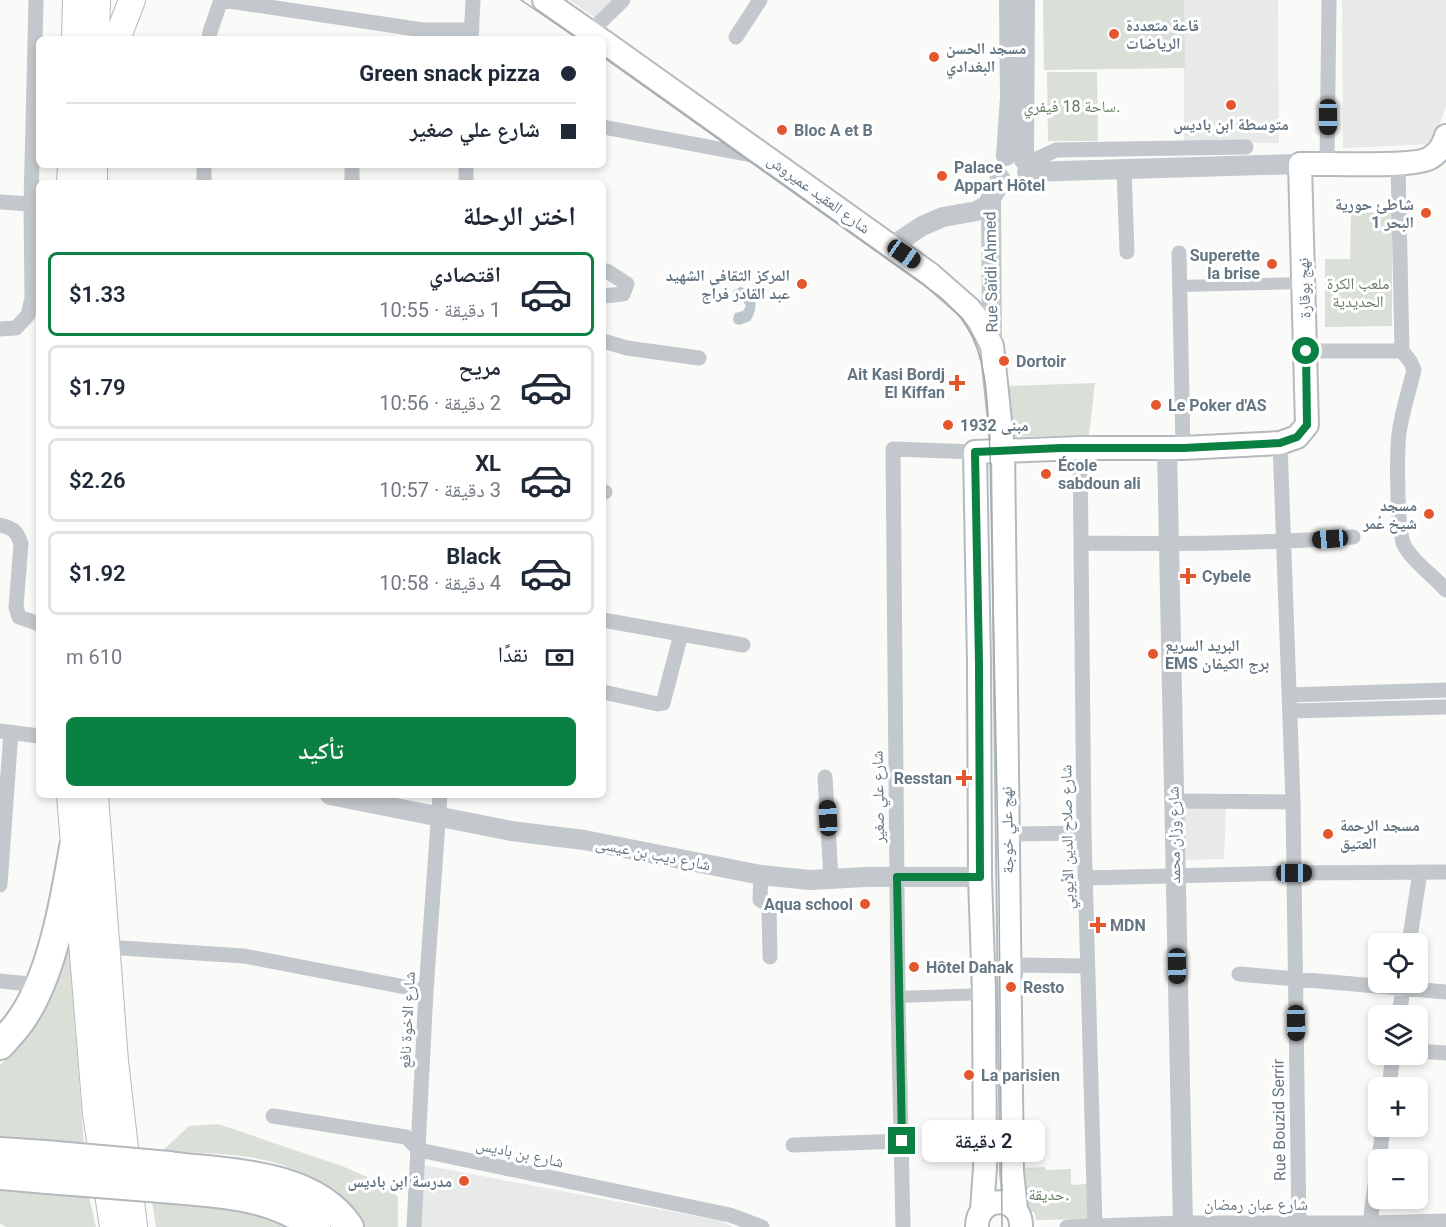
<!DOCTYPE html>
<html lang="ar">
<head>
<meta charset="utf-8">
<style>
	:root { --surface:#fff; --page:#f6f6f7; --text:#1f2937; --muted:#747a83; --line:#e0e1e3; --accent:#0b8043 }
	body { margin:0; font-family:Roboto,"Noto Naskh Arabic",sans-serif; background:var(--page); color:var(--text); direction:rtl; height:100vh; display:flex; flex-direction:column; font-size:22px; white-space:nowrap }
	* { box-sizing:border-box; margin:0 }
	p { font-size:20px; color:var(--muted) }
	.icon { flex:none; width:33px; height:33px; fill:none; stroke:currentColor; stroke-width:2; stroke-linecap:round; stroke-linejoin:round }
	.map { position:relative; flex:1; overflow:hidden; direction:ltr }
	.panel { position:absolute; left:36px; top:180px; width:570px; height:618px; display:flex; flex-direction:column; background:var(--surface); border-radius:9px; box-shadow:0 3px 9px #0003; direction:rtl }
	.panel>* { flex:none }
	.guide { position:absolute; left:36px; top:36px; width:570px; height:132px; border-radius:9px; box-shadow:0 3px 9px #0003; direction:rtl; display:grid; align-content:center; height:132px; padding:0 30px; background:var(--surface) }
	.tools { position:absolute; left:1368px; top:933px; display:grid; gap:12px }
	.tools a { display:grid; place-items:center; width:60px; height:60px; border-radius:9px; background:var(--surface); box-shadow:0 3px 9px #0003; font-size:30px }
	.end { position:absolute; width:27px; height:27px; margin:-14px; border:8px solid #0b8043; background:#fff; box-shadow:0 0 0 3px #fff }
	.from { border-radius:50% }
	.bubble { position:absolute; height:42px; border-radius:9px; background:var(--surface); box-shadow:0 3px 9px #0003; font-size:20px; font-weight:600; line-height:42px; text-align:center; direction:rtl }
	.car { position:absolute; width:18px; height:36px; margin:-18px -9px; border-radius:8px; box-shadow:0 0 4px 2px #0007; background:linear-gradient(#222 24%,#8ab4d8 0 40%,#222 0 76%,#8ab4d8 0 86%,#222 0) }
	.guide b { display:flex; align-items:center; gap:21px; height:57px; font-size:22px }
	.guide b+b { border-top:2px solid var(--line) }
	.guide i { width:15px; height:15px; background:var(--text) }
	ul { padding:0; list-style:none }
	li { display:flex; align-items:center; gap:18px; height:84px; margin:0 12px 9px; padding:0 18px; border:3px solid var(--line); border-radius:9px }
	li div { flex:1 }
	li b { display:block; font-size:22px }
	li em { font-style:normal; font-weight:600 }
	li.current { border-color:var(--accent) }
	li>.icon { width:54px; height:54px; stroke-width:1.5 }
	h2 { padding:0 30px; font-size:27px; line-height:72px }
	.pay { display:flex; align-items:center; gap:15px; height:66px; padding:0 30px; font-size:22px }
	.pay p { margin-inline-start:auto }
	.primary-button { display:flex; gap:12px; margin-top:auto; padding:12px 30px }
	.primary-button a { flex:1; height:69px; border-radius:9px; background:var(--accent); color:#fff; font-size:24px; font-weight:600; line-height:69px; text-align:center }
	.map>svg:first-child { display:block }
	.built { fill:#e8e9e9 }
	.green { fill:#dadfd7 }
	.water { fill:#bbc7cb }
	.lines { fill:none; stroke-linecap:round; stroke-linejoin:round }
	.secondary-casing { stroke:#b3babf; stroke-width:26 }
	.trunk-casing { stroke:#b4b9bd; stroke-width:28 }
	.motorway-casing { stroke:#b4b9bd; stroke-width:32 }
	.pedestrian { stroke:#c3c8cc; stroke-width:12 }
	.minor { stroke:#c3c8cc; stroke-width:15 }
	.tertiary { stroke:#c3c8cc; stroke-width:20 }
	.secondary { stroke:#fff; stroke-width:22 }
	.trunk { stroke:#fff; stroke-width:26 }
	.motorway { stroke:#fff; stroke-width:28 }
	.tram { stroke:#a2aab0; stroke-width:1.5 }
	.motorway-bridge-casing { stroke:#b4b9bd; stroke-width:32; stroke-linecap:butt }
	.motorway-bridge { stroke:#fff; stroke-width:28 }
	.route { stroke:#0b8043; stroke-width:8 }
	.poi-dot { fill:#e4572e; stroke:#fff; stroke-width:2 }
	.labels { text-anchor:middle; dominant-baseline:central; stroke-width:6; stroke-linejoin:round; paint-order:stroke }
	.poi-label { font-size:16px; font-weight:bold; fill:#657683; stroke:#fff; text-anchor:start }
	.park-label { font-size:16px; fill:#687a64; stroke:#fff }
	.street-label { font-size:16px; fill:#657683; stroke:#fff }
</style>
</head>
<body>
<div class="map">
<svg width="1446" height="1227" viewBox="0 0 1446 1227">
	<rect width="100%" height="100%" fill="#fafaf8"/>
	<path class="built" d="M 569,0 L 615,0 L 596,18 Z
		M 1184,0 L 1278,0 L 1279,143 L 1184,142 Z
		M 1342,0 L 1446,0 L 1446,106 L 1432,144 L 1343,148 Z
		M 1183,803 L 1226,805 L 1224,859 L 1182,860 Z
		M 418,1164 L 722,1221 L 733,1227 L 420,1227 Z"/>
	<path class="green" d="M 1043,0 L 1184,0 L 1185,68 L 1044,70 Z
		M 1047,72 L 1097,72 L 1098,141 L 1048,141 Z
		M 1392,212 L 1392,326 L 1325,327 L 1325,259 L 1350,259 L 1351,213 Z
		M 1095,383 L 1089,435 L 1009,437 L 1005,386 Z
		M 68,935 L 84,1146 L 0,1140 L 0,1065 L 19,1046 L 36,1012 Z
		M 218,1124 L 342,1166 L 383,1184 L 398,1197 L 398,1227 L 363,1227 C 353,1215 329,1190 316,1181 C 274,1152 211,1153 161,1152 L 189,1126 Z
		M 1045,1167 L 1046,1170 L 1071,1169 L 1071,1185 L 1087,1184 L 1088,1219 L 1036,1220 L 1034,1212 L 1024,1210 L 1024,1168 Z
		M 0,1184 L 88,1192 L 96,1227 L 6,1227 L 0,1223 Z
		M 151,1196 L 242,1204 L 304,1227 L 156,1227 Z"/>
	<path class="water" d="M 740,287 C 756,290 760,308 750,321 L 739,325 L 734,323 L 733,319 L 735,313 L 743,311 L 746,306 L 742,300 L 733,297 L 733,291 Z"/>
	<g class="lines">
		<defs>
			<path id="secondary" d="M 544,0 L 600,39
				M 603,41 L 930,274 L 970,309 L 979,321 L 992,346 L 1003,449 L 1012,1172 L 1016,1209
				M 982,1210 L 985,1168 L 984,994 L 980,877 L 979,663 L 975,452 L 1080,448 L 1183,448 L 1280,443 L 1297,437 L 1307,425 L 1300,164 C 1324,163 1414,168 1430,158 C 1440,152 1443,145 1446,136
				M 977,1227 C 977,1194 1022,1194 1021,1227"/>
			<path id="trunk" d="M 75,39 L 76,0
				M 96,39 L 97,0
				M 117,39 L 132,0
				M 70,183 L 71,165
				M 94,183 L 94,165
				M 70,795 L 96,1114 L 113,1227
				M 95,795 L 115,1061 L 134,1227"/>
			<path id="motorway" d="M 0,1045 C 7,1037 15,1029 21,1020 C 52,976 65,900 74,847
				M 0,1152 L 45,1155
				M 169,1166 C 228,1174 312,1172 349,1227
				M 0,1175 L 47,1179
				M 174,1189 C 227,1194 270,1195 316,1227"/>
		</defs>
		<use href="#secondary" class="secondary-casing"/>
		<use href="#trunk" class="trunk-casing"/>
		<use href="#motorway" class="motorway-casing"/>
		<path class="pedestrian" d="M 1180,286 L 1304,283
			M 898,997 L 984,994"/>
		<path class="minor" d="M 222,0 L 423,30
			M 590,32 L 623,0
			M 418,37 L 423,30 L 472,30
			M 736,37 L 760,0
			M 209,39 L 210,32 L 221,0
			M 471,39 L 473,0
			M 603,127 L 762,157
			M 1327,163 L 1329,0
			M 1026,164 L 1056,150 L 1246,147
			M 204,165 L 204,183
			M 352,165 L 352,183
			M 1124,169 L 1127,252
			M 466,183 L 466,165
			M 0,202 L 31,204
			M 1179,253 L 1183,448
			M 603,271 L 607,271 L 627,284 L 623,294 L 603,296
			M 0,329 L 16,328 L 28,315 L 32,298 L 31,204 L 36,0
			M 603,341 L 627,348 L 699,358
			M 1306,351 L 1402,351 L 1398,163
			M 1402,351 L 1410,361 L 1414,370 C 1409,391 1402,412 1399,433 C 1397,452 1396,532 1405,547 C 1415,564 1433,575 1446,590
			M 1280,443 L 1293,802 L 1299,1227
			M 1080,448 L 1084,833 L 1095,1226
			M 603,492 L 605,492
			M 0,525 C 13,528 17,531 21,544 L 16,607 L 19,617 L 39,624
			M 1083,543 C 1173,544 1263,544 1353,537
			M 603,620 L 743,645
			M 603,692 L 658,704 L 663,703 L 681,634
			M 1289,695 L 1446,690
			M 1290,711 L 1446,707
			M 0,731 L 39,736
			M 825,777 L 831,878
			M 1174,801 L 1293,802
			M 1007,834 L 1084,833
			M 761,875 L 760,900 L 768,904 L 769,908 L 770,957
			M 1086,878 L 1294,873 L 1446,872
			M 0,885 L 11,732
			M 1409,944 L 1420,872
			M 106,947 L 244,956 L 426,991
			M 1009,965 L 1087,966
			M 1239,974 L 1446,992
			M 0,981 L 39,985
			M 1399,1016 L 1404,982
			M 1418,1051 L 1446,1053
			M 1389,1088 L 1393,1054
			M 273,1116 L 406,1137 L 419,1150 L 730,1215 L 762,1227
			M 793,1145 L 902,1141
			M 1379,1160 L 1383,1126
			M 1370,1223 L 1378,1163
			M 414,1227 L 426,991 L 440,795
			M 903,1227 L 898,997 L 893,449 L 975,452
			M 1067,1227 L 1182,1223 L 1370,1223 L 1446,1221"/>
		<path class="tertiary" d="M 1006,156 L 1010,97 L 1009,0
			M 1024,160 L 1025,0
			M 1027,172 L 1300,164
			M 991,198 L 992,346
			M 892,246 L 922,226 L 943,217 L 977,211 L 987,205 L 998,187 L 1000,178
			M 1167,448 L 1183,1227
			M 330,795 L 511,831 L 584,840 L 761,875 L 810,880 L 866,877 L 980,877"/>
		<use href="#secondary" class="secondary"/>
		<use href="#trunk" class="trunk"/>
		<use href="#motorway" class="motorway"/>
		<path class="tram" d="M 521,0 L 578,39
			M 603,57 L 939,296 C 950,306 960,315 967,327 C 989,362 987,410 990,450 L 999,895 L 1002,1227"/>
		<defs>
			<path id="motorway-bridge" d="M 45,1155 L 169,1166
				M 47,1179 L 174,1189"/>
		</defs>
		<use href="#motorway-bridge" class="motorway-bridge-casing"/>
		<use href="#motorway-bridge" class="motorway-bridge"/>
	</g>
	<g class="lines">
		<path class="route" d="M 902,1141 L 897,877 L 980,877 L 979,663 L 975,452 L 1061,448 L 1183,448 L 1280,443 L 1297,437 L 1307,425 L 1306,351"/>
	</g>
	<g class="poi-dot">
		<circle cx="1114" cy="34" r="6"/>
		<circle cx="934" cy="57" r="6"/>
		<circle cx="1231" cy="105" r="6"/>
		<circle cx="782" cy="130" r="6"/>
		<circle cx="942" cy="176" r="6"/>
		<circle cx="1426" cy="213" r="6"/>
		<circle cx="1272" cy="264" r="6"/>
		<circle cx="802" cy="284" r="6"/>
		<circle cx="1004" cy="361" r="6"/>
		<path d="M954 374h6v6h6v6h-6v6h-6v-6h-6v-6h6z"/>
		<circle cx="1156" cy="405" r="6"/>
		<circle cx="948" cy="425" r="6"/>
		<circle cx="1046" cy="474" r="6"/>
		<circle cx="1429" cy="514" r="6"/>
		<path d="M1185 567h6v6h6v6h-6v6h-6v-6h-6v-6h6z"/>
		<circle cx="1153" cy="654" r="6"/>
		<path d="M961 769h6v6h6v6h-6v6h-6v-6h-6v-6h6z"/>
		<circle cx="1328" cy="834" r="6"/>
		<circle cx="865" cy="904" r="6"/>
		<path d="M1095 916h6v6h6v6h-6v6h-6v-6h-6v-6h6z"/>
		<circle cx="914" cy="967" r="6"/>
		<circle cx="1011" cy="987" r="6"/>
		<circle cx="969" cy="1075" r="6"/>
		<circle cx="464" cy="1181" r="6"/>
	</g>
	<g class="labels">
		<g class="poi-label">
			<text x="1126" y="25">قاعة متعددة<tspan x="1126" dy="18">الرياضات</tspan></text>
			<text x="946" y="48">مسجد الحسن<tspan x="946" dy="18">البغدادي</tspan></text>
			<text x="1231" y="124" text-anchor="middle">متوسطة ابن باديس</text>
			<text x="794" y="130">Bloc A et B</text>
			<text x="954" y="167">Palace<tspan x="954" dy="18">Appart Hôtel</tspan></text>
			<text x="1414" y="204" text-anchor="end">شاطئ حورية<tspan x="1414" dy="18">البحر 1</tspan></text>
			<text x="1260" y="255" text-anchor="end">Superette<tspan x="1260" dy="18">la brise</tspan></text>
			<text x="790" y="275" text-anchor="end">المركز الثقافي الشهيد<tspan x="790" dy="18">عبد القادر فراج</tspan></text>
			<text x="1016" y="361">Dortoir</text>
			<text x="945" y="374" text-anchor="end">Ait Kasi Bordj<tspan x="945" dy="18">El Kiffan</tspan></text>
			<text x="1168" y="405">Le Poker d'AS</text>
			<text x="960" y="425">مبنى 1932</text>
			<text x="1058" y="465">École<tspan x="1058" dy="18">sabdoun ali</tspan></text>
			<text x="1417" y="505" text-anchor="end">مسجد<tspan x="1417" dy="18">شيخ عُمر</tspan></text>
			<text x="1202" y="576">Cybele</text>
			<text x="1165" y="645">البريد السريع<tspan x="1165" dy="18">EMS برج الكيفان</tspan></text>
			<text x="952" y="778" text-anchor="end">Resstan</text>
			<text x="1340" y="825">مسجد الرحمة<tspan x="1340" dy="18">العتيق</tspan></text>
			<text x="853" y="904" text-anchor="end">Aqua school</text>
			<text x="1110" y="925">MDN</text>
			<text x="926" y="967">Hôtel Dahak</text>
			<text x="1023" y="987">Resto</text>
			<text x="981" y="1075">La parisien</text>
			<text x="452" y="1181" text-anchor="end">مدرسة ابن باديس</text>
		</g>
		<g class="park-label">
			<text x="1072" y="106">ساحة 18 فيفري.</text>
			<text x="1358" y="283">ملعب الكرة<tspan x="1358" dy="18">الحديدية</tspan></text>
			<text x="1049" y="1194">حديقة.</text>
		</g>
		<g class="street-label">
			<text transform="translate(819 194) rotate(36)">شارع العقيد عميروش</text>
			<text transform="translate(991 272) rotate(-91)">Rue Saïdi Ahmed</text>
			<text transform="translate(1304 288) rotate(-92)">نهج بوقارة</text>
			<text transform="translate(878 797) rotate(-91)">شارع علي صغير</text>
			<text transform="translate(1007 830) rotate(-91)">نهج علي خوجة</text>
			<text transform="translate(1174 835) rotate(-91)">شارع وزان محمد</text>
			<text transform="translate(1067 837) rotate(-91)">شارع صلاح الدين الأيوبي</text>
			<text transform="translate(653 854) rotate(11)">شارع ديب بن عيسى</text>
			<text transform="translate(407 1020) rotate(-87)">شارع الاخوة نافع</text>
			<text transform="translate(1279 1120) rotate(-91)">Rue Bouzid Serrir</text>
			<text transform="translate(520 1153) rotate(12)">شارع بن باديس</text>
			<text x="1256" y="1204">شارع عبان رمضان</text>
		</g>
	</g>
</svg>
<div class="tools">
<a><svg class="icon" aria-label="locate" viewBox="0 0 24 24"><circle cx="12" cy="12" r="6"/><path d="M12 2v4M12 18v4M2 12h4M18 12h4"/></svg></a>
<a><svg class="icon" aria-label="layers" viewBox="0 0 24 24"><path d="M12 4l9 5-9 5-9-5zM3 14l9 5 9-5"/></svg></a>
<a>+</a>
<a>−</a>
</div>
<i class="end from" style="left:1306px;top:351px"></i>
<i class="end" style="left:902px;top:1141px"></i>
<div class="bubble" style="left:922px;top:1120px;width:123px">2 دقيقة</div>
<i class="car" style="left:1328px;top:117px;rotate:180deg"></i>
<i class="car" style="left:904px;top:254px;rotate:125deg"></i>
<i class="car" style="left:1330px;top:539px;rotate:266deg"></i>
<i class="car" style="left:828px;top:818px;rotate:357deg"></i>
<i class="car" style="left:1294px;top:873px;rotate:90deg"></i>
<i class="car" style="left:1177px;top:966px;rotate:179deg"></i>
<i class="car" style="left:1296px;top:1023px;rotate:179deg"></i>
<div class="guide">
<b><i class="from"></i>Green snack pizza</b>
<b><i></i>شارع علي صغير</b>
</div>
<section class="panel">
<h2>اختر الرحلة</h2>
<ul>
<li class="current"><svg class="icon" aria-label="car" viewBox="0 0 24 24"><path d="M5 17H2v-5l4-1 3-4h7l3 4 3 1v5h-3M9 17h6M6 11h13"/><circle cx="7" cy="17" r="2"/><circle cx="17" cy="17" r="2"/></svg><div><b>اقتصادي</b><p>1 دقيقة · 10:55</p></div><em>$1.33</em></li>
<li><svg class="icon" aria-label="car" viewBox="0 0 24 24"><path d="M5 17H2v-5l4-1 3-4h7l3 4 3 1v5h-3M9 17h6M6 11h13"/><circle cx="7" cy="17" r="2"/><circle cx="17" cy="17" r="2"/></svg><div><b>مريح</b><p>2 دقيقة · 10:56</p></div><em>$1.79</em></li>
<li><svg class="icon" aria-label="car" viewBox="0 0 24 24"><path d="M5 17H2v-5l4-1 3-4h7l3 4 3 1v5h-3M9 17h6M6 11h13"/><circle cx="7" cy="17" r="2"/><circle cx="17" cy="17" r="2"/></svg><div><b>XL</b><p>3 دقيقة · 10:57</p></div><em>$2.26</em></li>
<li><svg class="icon" aria-label="car" viewBox="0 0 24 24"><path d="M5 17H2v-5l4-1 3-4h7l3 4 3 1v5h-3M9 17h6M6 11h13"/><circle cx="7" cy="17" r="2"/><circle cx="17" cy="17" r="2"/></svg><div><b>Black</b><p>4 دقيقة · 10:58</p></div><em>$1.92</em></li>
</ul>
<div class="pay"><svg class="icon" aria-label="cash" viewBox="0 0 24 24"><path d="M3 7h18v10H3z"/><circle cx="12" cy="12" r="2"/></svg>نقدًا<p>610 m</p></div>
<div class="primary-button"><a>تأكيد</a></div>
</section>
</div>
</body>
</html>
